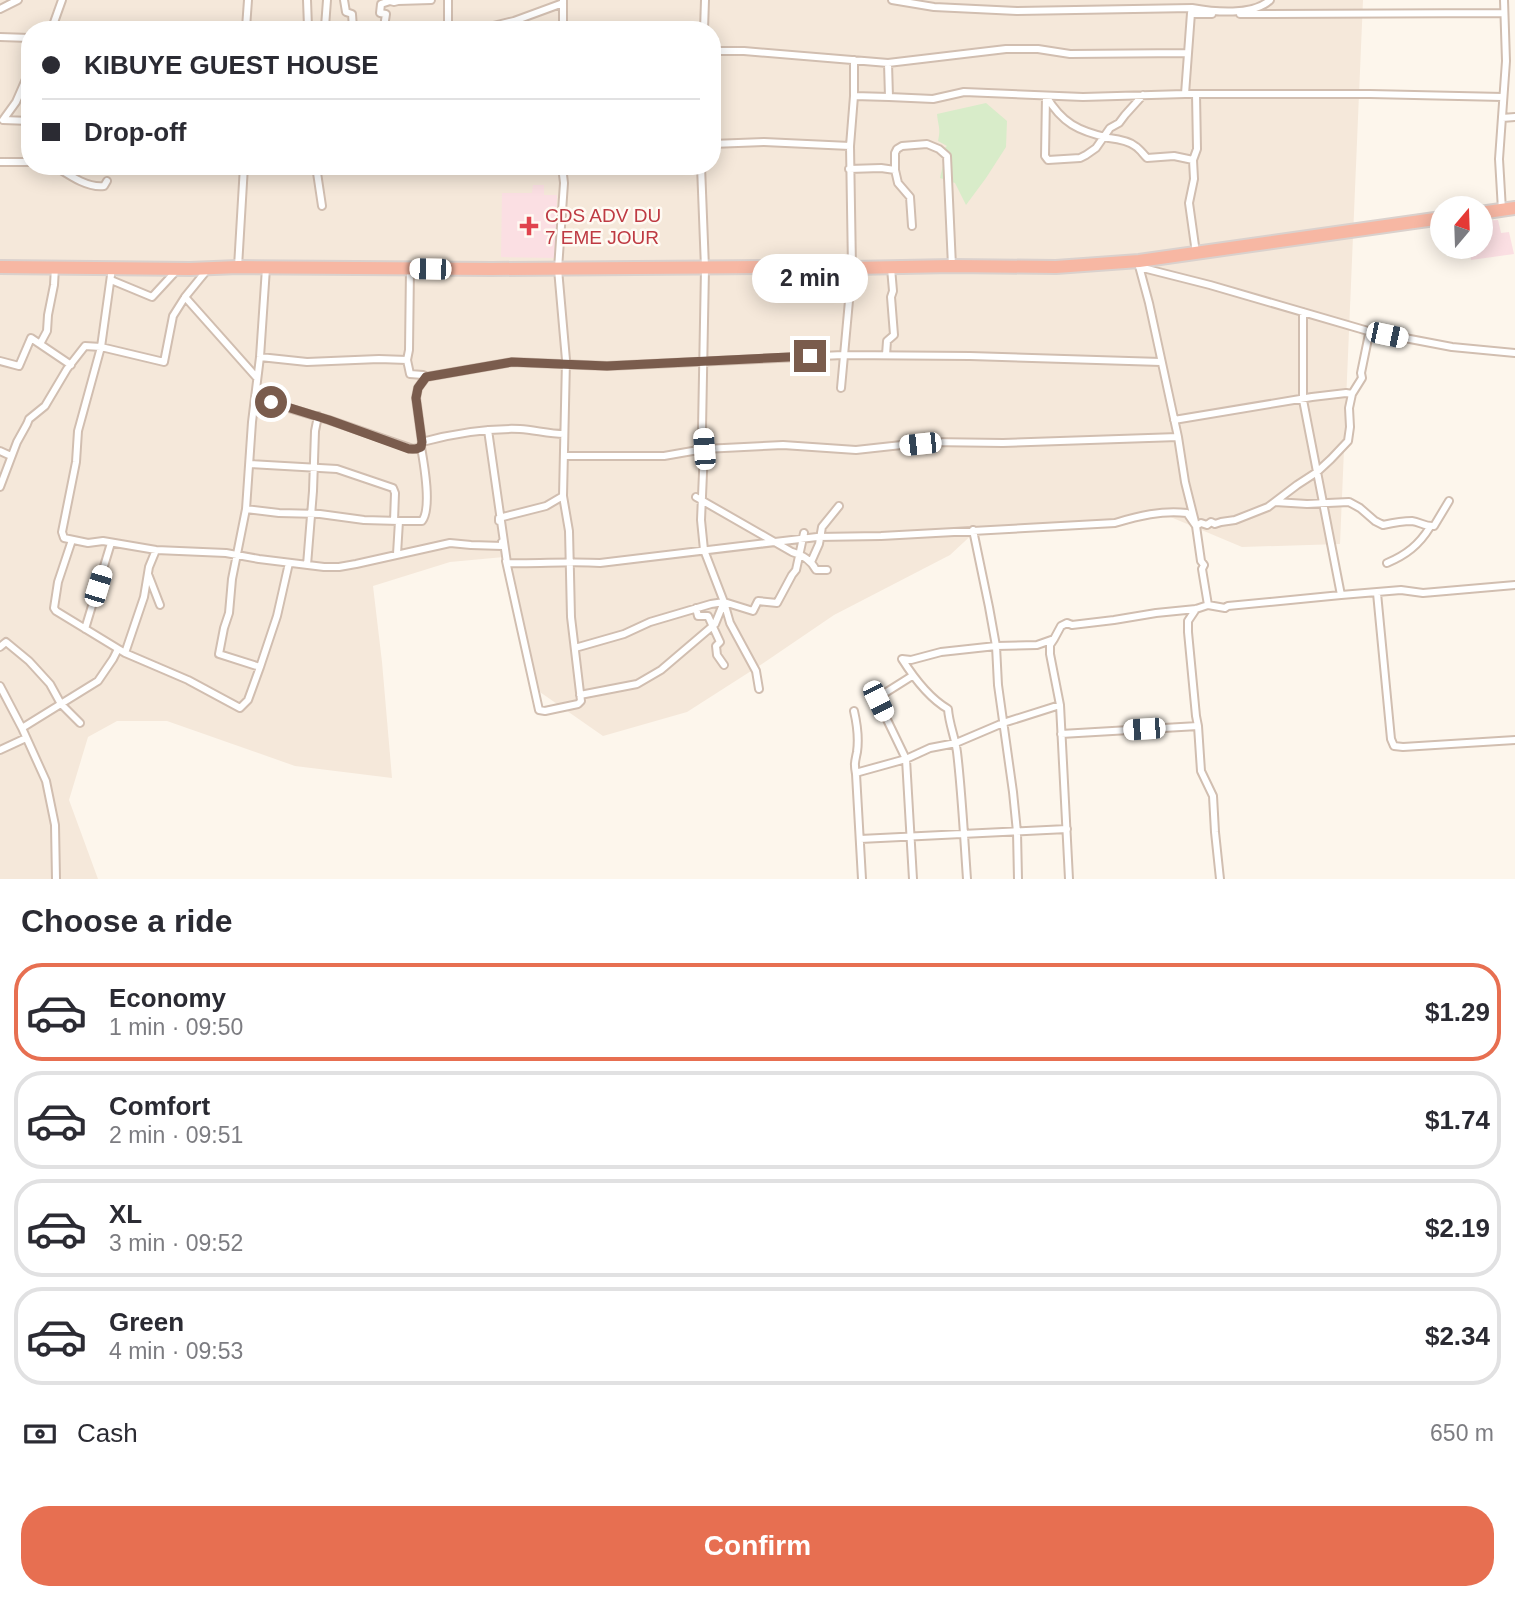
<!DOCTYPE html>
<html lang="en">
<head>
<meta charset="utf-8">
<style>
	:root { --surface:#fff; --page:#f2f2f3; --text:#2b2b33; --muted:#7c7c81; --line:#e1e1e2; --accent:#e76f51 }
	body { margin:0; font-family:Arial,sans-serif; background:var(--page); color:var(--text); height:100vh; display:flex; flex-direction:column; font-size:26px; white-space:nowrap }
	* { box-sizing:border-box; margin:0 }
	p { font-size:23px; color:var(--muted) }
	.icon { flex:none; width:38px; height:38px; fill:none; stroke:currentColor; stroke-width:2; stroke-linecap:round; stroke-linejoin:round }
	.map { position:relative; height:879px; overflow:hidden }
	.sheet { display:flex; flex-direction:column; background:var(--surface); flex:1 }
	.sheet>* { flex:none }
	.hud { position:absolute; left:21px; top:21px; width:700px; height:154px; border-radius:28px; box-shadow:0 4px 18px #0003; display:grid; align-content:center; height:154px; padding:0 21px; background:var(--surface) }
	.needle { width:46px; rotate:19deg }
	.buttons { position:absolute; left:1430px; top:196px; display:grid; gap:14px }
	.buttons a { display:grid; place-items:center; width:63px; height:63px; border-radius:50%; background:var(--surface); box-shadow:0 4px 18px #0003; font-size:35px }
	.end { position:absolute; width:32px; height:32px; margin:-16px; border:9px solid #7a5c4d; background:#fff; box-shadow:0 0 0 4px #fff }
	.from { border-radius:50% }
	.bubble { position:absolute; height:49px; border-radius:24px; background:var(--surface); box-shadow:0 4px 18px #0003; font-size:23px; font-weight:700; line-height:49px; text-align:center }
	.car { position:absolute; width:21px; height:42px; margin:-21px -10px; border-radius:9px; box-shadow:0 0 5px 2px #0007; background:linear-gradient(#fff 24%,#345 0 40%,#fff 0 76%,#345 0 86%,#fff 0) }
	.hud b { display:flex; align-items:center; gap:24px; height:66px; font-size:26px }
	.hud b+b { border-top:2px solid var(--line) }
	.hud i { width:18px; height:18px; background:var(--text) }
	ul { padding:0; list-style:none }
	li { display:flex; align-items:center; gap:21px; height:98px; margin:0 14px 10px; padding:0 7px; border:4px solid var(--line); border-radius:28px }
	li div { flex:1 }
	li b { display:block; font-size:26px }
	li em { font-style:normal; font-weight:700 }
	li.on { border-color:var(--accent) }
	li>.icon { width:63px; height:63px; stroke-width:1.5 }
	h2 { padding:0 21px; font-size:32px; line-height:84px }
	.pay { display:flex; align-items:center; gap:18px; height:77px; padding:0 21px; font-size:26px }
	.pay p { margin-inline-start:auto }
	.action { display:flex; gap:14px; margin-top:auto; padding:14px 21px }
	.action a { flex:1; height:80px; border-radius:28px; background:var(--accent); color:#fff; font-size:28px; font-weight:700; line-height:80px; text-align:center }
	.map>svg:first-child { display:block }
	.residential { fill:#f5e8da; fill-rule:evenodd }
	.medical { fill:#fbdfe3 }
	.green { fill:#d8ecc9 }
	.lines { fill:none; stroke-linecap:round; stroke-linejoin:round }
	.street-casing { stroke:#d1beb0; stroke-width:10 }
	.highway-casing { stroke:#dad1cd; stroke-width:16 }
	.street { stroke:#fff; stroke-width:6 }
	.highway { stroke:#f7b7a3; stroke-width:12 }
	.route { stroke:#7a5c4d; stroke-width:9 }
	.health-dot { fill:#e0444e; stroke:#fffaf3; stroke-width:2.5 }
	.labels { text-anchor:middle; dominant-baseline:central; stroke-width:5; stroke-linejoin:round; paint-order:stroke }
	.health-label { font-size:19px; fill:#be3a42; stroke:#fffaf3; text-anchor:start }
</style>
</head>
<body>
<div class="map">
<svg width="1515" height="879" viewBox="0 0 1515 879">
	<rect width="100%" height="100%" fill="#fdf6ec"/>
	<path class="residential" d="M 0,0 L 1363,0 L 1340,544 L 1242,547 L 1161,513 L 1090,524 L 978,529 L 950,555 L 834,615 L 762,664 L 687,712 L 603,736 L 537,690 L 504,557 L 450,562 L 373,586 L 382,662 L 392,778 L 295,766 L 167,721 L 117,721 L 88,737 L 69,800 L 98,879 L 0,879 ZM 30,30 L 712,30 L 712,166 L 30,166 Z"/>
	<path class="medical" d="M 533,185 L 544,185 L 544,195 L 557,195 L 556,258 L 501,257 L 502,193 L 532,193 Z
		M 1498,220 L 1501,233 L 1509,232 L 1514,254 L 1471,260 L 1469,247 L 1480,247 L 1481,221 Z"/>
	<path class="green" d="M 986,103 L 1007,121 L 1006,147 L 986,178 L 966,205 L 955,183 L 940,178 L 944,161 L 940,152 L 947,146 L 938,141 C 941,128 938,126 937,114 Z"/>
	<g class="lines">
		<defs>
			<path id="street" d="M 307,0 L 308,27
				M 344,0 L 346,12 L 352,14 L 353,28
				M 448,0 L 448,29
				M 892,0 L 934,7 L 1017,11 L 1192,8 C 1214,12 1253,16 1270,0
				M 0,9 L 18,0
				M 1191,14 L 1212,14
				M 1240,14 L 1504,13
				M 53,26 L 140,27 L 168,30
				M 325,27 L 327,0
				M 384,27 L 386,14 L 380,13 L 381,4 L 390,1 L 394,2 L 398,1 L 431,0
				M 52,28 L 62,0
				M 246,28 L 248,0
				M 180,30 L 246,26 L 358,28 L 449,26 L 489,27 L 514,21 L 563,3
				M 563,30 L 563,0
				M 704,30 L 705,0
				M 0,37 L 30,38
				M 712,51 L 744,51 L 888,63 L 1006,49 L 1038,49 L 1070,54 L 1187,53
				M 888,63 L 889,97 L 933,99 L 964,92 L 1083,97 L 1185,94 L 1370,94 L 1503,97
				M 30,70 L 16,102 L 3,120 L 30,121
				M 1185,94 L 1191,13
				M 1143,95 L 1125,115 L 1119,123 L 1110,128 L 1096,148 L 1086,155 L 1080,158 L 1048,160 L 1045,156 L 1046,96 C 1062,123 1078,131 1109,138 C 1117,139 1129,141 1135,146 C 1140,149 1143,154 1147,158 L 1174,156 L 1193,160 L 1194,179 L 1189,203 L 1196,253
				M 854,96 L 889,97
				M 1502,118 L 1515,117
				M 712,144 L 764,142 L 850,146
				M 1193,160 L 1197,149 L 1196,94
				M 0,162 L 30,162
				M 55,166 C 69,175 87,188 104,186 L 107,181
				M 316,166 L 322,206
				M 701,166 L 705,268 L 702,429 L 704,449 L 701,520 L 704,550 L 724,602 L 730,623 L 756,671 L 759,689
				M 849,169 L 881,168 L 895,170
				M 1502,210 L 1499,159 L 1506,61 L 1504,0
				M 912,226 L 910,197 L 898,183 L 895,170 L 895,153 L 897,149 L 902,146 L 927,144 L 939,149 L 947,156 L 952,266
				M 1139,266 L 1149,303 L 1178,437 L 1185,482 L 1196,526 L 1201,561 L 1204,565 L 1202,569 L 1208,605
				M 238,267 L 244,166
				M 1139,267 L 1210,285 L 1368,331 L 1452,347 L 1515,353
				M 112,268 L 101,347 L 164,362 L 173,316 L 185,297 L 207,270
				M 410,268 L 409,350 L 407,360 L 410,374 L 423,375 L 426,377 L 418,388 L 416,398 L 422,442
				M 111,280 L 152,297 L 177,270
				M 185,297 L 257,378
				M 1303,312 L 1303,400 L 1341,595
				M 40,344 L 47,331 L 48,315 L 54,285 L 55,267
				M 886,355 L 887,341 L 894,335 L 891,297 L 893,291 L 891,268
				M 260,357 L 307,362 L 379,359 L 407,360
				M 0,361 L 19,366 L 31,338 L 71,365
				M 426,377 L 512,362 L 607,366 L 843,355 L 970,356 L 1161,362
				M 841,388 L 852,268 L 850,146 L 854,96 L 854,60
				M 255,398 L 329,420 L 413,449 L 421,447 L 422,442 C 454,433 487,428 520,429 C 535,430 549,434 564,434
				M 1174,420 L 1312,397 L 1346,393 L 1352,394
				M 488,430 L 507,563 C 538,564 569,561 600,563 L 817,537 L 881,536 L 1115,523 C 1138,516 1162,510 1187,513 L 1196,526 L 1201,523 L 1207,525 L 1211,522 L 1215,524 L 1221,522 L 1235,520 L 1268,507 L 1297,485 L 1317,472 L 1331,459 L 1348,441 L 1350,427 L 1349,408 L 1352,394 L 1362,378 L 1361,373 L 1369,334 L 1368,331
				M 0,451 L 11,456
				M 564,456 L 664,456 L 704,449 L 783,445 L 856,450 L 929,442 L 1003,443 L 1178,437
				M 250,464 L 337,469 L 393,488 L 395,493 L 394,521
				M 0,487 L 17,442 L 27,424 L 29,419 L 45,406 L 67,369 L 85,346 L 101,347 L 78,431 L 76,462 L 62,532 L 64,538 L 88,543 L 103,541 L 156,550 L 226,553 L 259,559 L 324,567 L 339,567 L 356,564 L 450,543 L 471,545 L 503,546 L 502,542
				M 696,497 L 792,552 C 803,555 811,560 816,570 L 827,570
				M 1275,502 L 1307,504 L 1349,502 L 1360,508 L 1375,521 L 1383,525 C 1392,523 1402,521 1412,521 C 1420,522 1426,527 1434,526 L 1449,501
				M 246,509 L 279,513 L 320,514 L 364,520 L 399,521
				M 499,521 L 499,518 L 546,506 L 563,496
				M 973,530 L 989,607 L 996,646 L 998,685 L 1013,792 L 1017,832 L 1018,879
				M 72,540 L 58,582 L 54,608 L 56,611 L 125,653 L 188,680 L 240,708 L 248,700 L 260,667 L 277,616 L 289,563
				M 397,554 L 399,521 L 422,521 C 432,508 424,464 421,447
				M 506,561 L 539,710 L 545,711 L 578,704 L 581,701 L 571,617 L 569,531 L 563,496 L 566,360 L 558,269 L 564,183 L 562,166
				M 811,562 L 819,544 L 822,527 L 839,506
				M 1387,563 C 1406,555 1419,545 1430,527
				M 307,565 L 313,491 L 315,431 L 318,416
				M 148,574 L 160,605
				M 1377,593 L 1391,739 L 1394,746 L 1403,747 L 1515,740
				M 696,608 L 698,616 L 708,616 L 720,642 L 716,646 L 717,655 L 724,665
				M 1196,609 L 1188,621 L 1188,632 L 1196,716 L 1198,726 L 1201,771 L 1213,796 L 1215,832 L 1220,879
				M 85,629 L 111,543
				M 1054,639 L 1050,645 L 1050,654 L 1060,705 L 1069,879
				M 0,647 L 6,642 L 29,661 L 50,684 L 61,704 L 80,723
				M 575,648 L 624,634 L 650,622 L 711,604 L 724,602 L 753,611 L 758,601 L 777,603 L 792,575 L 796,570 L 804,533
				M 125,653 L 144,597 L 149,567 L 156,550
				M 260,667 L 219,654 L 224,628 L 229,613 L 232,579 L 246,509 L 252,422 L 260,357 L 266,268
				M 912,676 L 885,693 L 878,701 L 906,759 L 913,879
				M 0,686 L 22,728 L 46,781 L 55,825 L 56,879
				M 580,695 L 637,684 L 661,670 L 715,624 L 724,602
				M 854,711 C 857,724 859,738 857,752 C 855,762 854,763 856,774
				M 22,728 L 98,681 L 113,659 L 118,649
				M 1061,734 L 1198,726
				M 0,750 L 26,738
				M 860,839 L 1067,829
				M 862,879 L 856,774 L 859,772 L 906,759 L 930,748 L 956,743 L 1003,723 L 1060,705
				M 967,879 C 964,837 962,794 957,752 C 955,737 949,724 948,709 C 929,698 914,678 902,659 L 911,660 L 941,652 L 996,646 L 1037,645 L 1054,639 L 1061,626 L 1067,623 L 1072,625 L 1114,620 L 1156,613 L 1196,609 L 1208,605 L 1225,608 L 1228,606 L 1341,595 L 1401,590 L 1423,593 L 1515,585"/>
			<path id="highway" d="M 1480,213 L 1515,208
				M 0,267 L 190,269 L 238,267 L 492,269 L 775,267 L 852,268 L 952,266 L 1056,267 L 1139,261 L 1442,218"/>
		</defs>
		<use href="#street" class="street-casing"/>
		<use href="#highway" class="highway-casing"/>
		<use href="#street" class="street"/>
		<use href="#highway" class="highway"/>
	</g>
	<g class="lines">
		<path class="route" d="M 271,402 L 329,420 L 409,449 L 416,449 L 421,447 L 422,442 L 416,398 L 418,388 L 426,377 L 512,362 L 607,366 L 810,356"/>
	</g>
	<path class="health-dot" d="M525.5 215.5h7v7h7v7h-7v7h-7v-7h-7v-7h7z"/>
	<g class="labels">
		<g class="health-label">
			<text x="545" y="215">CDS ADV DU<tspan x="545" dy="22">7 EME JOUR</tspan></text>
		</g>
	</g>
</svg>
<div class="buttons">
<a><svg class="needle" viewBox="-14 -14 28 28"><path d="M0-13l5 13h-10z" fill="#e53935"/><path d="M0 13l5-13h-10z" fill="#7c7c81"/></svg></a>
</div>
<i class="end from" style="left:271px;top:402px"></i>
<i class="end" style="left:810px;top:356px"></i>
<div class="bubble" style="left:752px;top:254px;width:116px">2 min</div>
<i class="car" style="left:430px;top:269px;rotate:271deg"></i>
<i class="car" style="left:1387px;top:335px;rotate:102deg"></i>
<i class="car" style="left:920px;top:444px;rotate:264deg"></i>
<i class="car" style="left:704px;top:449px;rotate:356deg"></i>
<i class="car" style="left:98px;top:586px;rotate:17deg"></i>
<i class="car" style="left:878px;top:701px;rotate:154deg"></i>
<i class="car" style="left:1144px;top:729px;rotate:266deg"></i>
<div class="hud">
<b><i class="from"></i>KIBUYE GUEST HOUSE</b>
<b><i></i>Drop-off</b>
</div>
</div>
<section class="sheet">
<h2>Choose a ride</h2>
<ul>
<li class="on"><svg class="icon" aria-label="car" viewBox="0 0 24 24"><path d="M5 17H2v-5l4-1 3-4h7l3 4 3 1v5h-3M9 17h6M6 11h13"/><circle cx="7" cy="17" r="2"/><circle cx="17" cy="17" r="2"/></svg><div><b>Economy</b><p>1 min · 09:50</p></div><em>$1.29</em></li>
<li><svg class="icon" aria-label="car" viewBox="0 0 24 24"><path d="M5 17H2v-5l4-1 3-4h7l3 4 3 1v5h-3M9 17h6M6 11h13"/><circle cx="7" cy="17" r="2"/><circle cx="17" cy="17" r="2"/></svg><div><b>Comfort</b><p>2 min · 09:51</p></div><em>$1.74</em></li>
<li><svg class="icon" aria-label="car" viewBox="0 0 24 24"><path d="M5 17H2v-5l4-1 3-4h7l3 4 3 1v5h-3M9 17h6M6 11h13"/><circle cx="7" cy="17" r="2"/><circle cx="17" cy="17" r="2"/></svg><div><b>XL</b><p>3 min · 09:52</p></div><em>$2.19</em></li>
<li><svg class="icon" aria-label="car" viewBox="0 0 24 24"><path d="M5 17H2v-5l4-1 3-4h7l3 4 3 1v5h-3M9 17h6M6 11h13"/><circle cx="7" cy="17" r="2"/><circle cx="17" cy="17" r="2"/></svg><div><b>Green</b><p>4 min · 09:53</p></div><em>$2.34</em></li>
</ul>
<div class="pay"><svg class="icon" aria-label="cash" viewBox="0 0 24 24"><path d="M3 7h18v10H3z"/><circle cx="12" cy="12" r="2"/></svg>Cash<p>650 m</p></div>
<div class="action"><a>Confirm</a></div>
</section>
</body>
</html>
